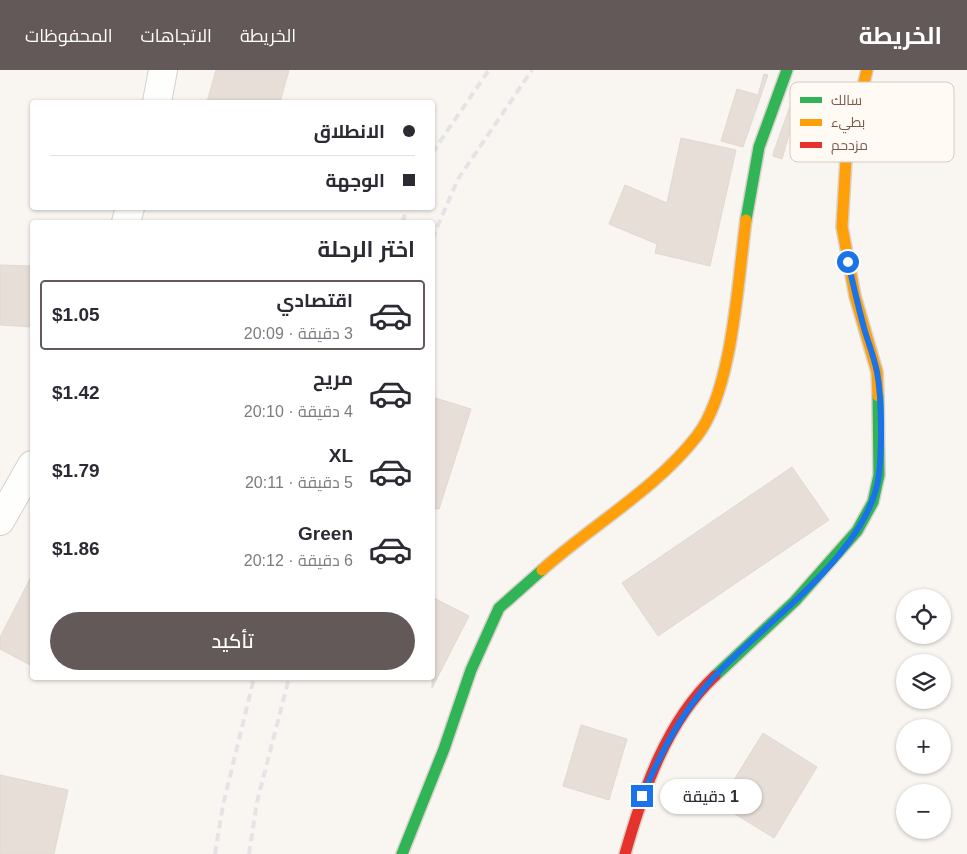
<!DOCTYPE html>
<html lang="ar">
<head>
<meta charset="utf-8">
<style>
	:root { --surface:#fff; --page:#f7f7f7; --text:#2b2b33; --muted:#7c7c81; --line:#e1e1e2; --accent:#625958 }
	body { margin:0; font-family:Arial,Cairo,sans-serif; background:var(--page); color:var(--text); direction:rtl; height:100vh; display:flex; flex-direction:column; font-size:19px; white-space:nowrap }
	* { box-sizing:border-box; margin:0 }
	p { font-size:16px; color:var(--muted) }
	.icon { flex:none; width:28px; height:28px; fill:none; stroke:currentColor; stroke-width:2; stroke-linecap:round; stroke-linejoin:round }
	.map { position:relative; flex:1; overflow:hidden; direction:ltr }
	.sheet { position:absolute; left:30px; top:150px; width:405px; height:460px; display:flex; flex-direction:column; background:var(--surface); border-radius:5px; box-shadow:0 1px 4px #0004; direction:rtl }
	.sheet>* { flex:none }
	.guide { position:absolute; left:30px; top:30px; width:405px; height:110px; border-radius:5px; box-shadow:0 1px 4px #0004; direction:rtl; display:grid; align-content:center; height:110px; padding:0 20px; background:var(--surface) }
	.buttons { position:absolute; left:896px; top:519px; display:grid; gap:10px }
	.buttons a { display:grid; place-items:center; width:55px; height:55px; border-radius:50%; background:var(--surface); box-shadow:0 1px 4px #0004; font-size:25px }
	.end { position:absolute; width:22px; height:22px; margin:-11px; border:6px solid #1a73e8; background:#fff; box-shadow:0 0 0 2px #fff }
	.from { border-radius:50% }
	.bubble { position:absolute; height:35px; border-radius:18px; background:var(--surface); box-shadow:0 1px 4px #0004; font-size:16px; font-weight:600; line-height:35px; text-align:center; direction:rtl }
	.guide b { display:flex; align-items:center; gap:18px; height:48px; font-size:19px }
	.guide b+b { border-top:1px solid var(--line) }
	.guide i { width:12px; height:12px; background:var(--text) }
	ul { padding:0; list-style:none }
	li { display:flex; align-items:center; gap:15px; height:70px; margin:0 10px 8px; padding:0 10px; border:2px solid transparent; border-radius:5px }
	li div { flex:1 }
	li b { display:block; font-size:19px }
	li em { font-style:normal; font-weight:600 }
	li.selected { border-color:var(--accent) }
	li>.icon { width:45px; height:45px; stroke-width:1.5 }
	h2 { padding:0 20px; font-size:22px; line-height:60px }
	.action { display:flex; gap:10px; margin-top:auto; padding:10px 20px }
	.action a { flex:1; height:58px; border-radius:30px; background:var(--accent); color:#fff; font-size:20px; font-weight:600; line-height:58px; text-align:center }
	header { display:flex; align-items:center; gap:30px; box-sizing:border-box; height:70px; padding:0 25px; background:var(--accent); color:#fff }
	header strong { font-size:24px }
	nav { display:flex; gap:28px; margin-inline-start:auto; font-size:18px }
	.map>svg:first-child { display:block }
	.building { fill:#e6ded7; stroke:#e2d8d2 }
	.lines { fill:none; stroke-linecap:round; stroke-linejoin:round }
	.street-casing { stroke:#d7d1cb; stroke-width:30 }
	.fast-casing { stroke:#d9d2cb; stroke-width:14 }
	.slow-casing { stroke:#d9d2cb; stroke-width:14 }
	.jam-casing { stroke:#d9d2cb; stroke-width:14 }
	.street { stroke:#fefefd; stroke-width:28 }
	.fast { stroke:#30b455; stroke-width:11 }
	.slow { stroke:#ff9f0a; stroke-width:11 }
	.jam { stroke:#e5322d; stroke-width:11 }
	.rail { stroke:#e6e3e7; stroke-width:4; stroke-dasharray:8 5; stroke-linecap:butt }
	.route { stroke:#1a73e8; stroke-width:6 }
	.key { fill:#fffaf3; stroke:#d7cbc1; stroke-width:1 }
	.key-label { font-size:14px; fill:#7a5c4d }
</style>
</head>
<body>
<header>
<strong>الخريطة</strong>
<nav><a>الخريطة</a><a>الاتجاهات</a><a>المحفوظات</a></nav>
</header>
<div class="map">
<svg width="967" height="784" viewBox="0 0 967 784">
	<rect width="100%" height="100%" fill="#f9f5f0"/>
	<path class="building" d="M 216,0 L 289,0 L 280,32 L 207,32 Z
		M 764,4 L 768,5 L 743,77 L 721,71 L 737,19 L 758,25 Z
		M 798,14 L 803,16 L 782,89 L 773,86 L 774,81 Z
		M 681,68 L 736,80 L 710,196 L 655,183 L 657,174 L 609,154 L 625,115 L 667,133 Z
		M 0,195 L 32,196 L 32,257 L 0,255 Z
		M 432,327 L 471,339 L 439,439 L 432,438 Z
		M 792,397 L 829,450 L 658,566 L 622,513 Z
		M 32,505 L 32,596 L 0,579 L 0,567 Z
		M 432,527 L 469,546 L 432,618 Z
		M 581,655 L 627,669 L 609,730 L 563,716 Z
		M 763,663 L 817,697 L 774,768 L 719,734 Z
		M 0,705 L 68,720 L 54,784 L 0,784 Z"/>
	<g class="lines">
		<defs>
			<path id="street" d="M 157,32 L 163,0
				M 126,152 L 130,138
				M 0,451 L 32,395"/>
			<path id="fast" d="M 746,150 L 759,77 L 787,0
				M 715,606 L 795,531 L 857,461 L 873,432 L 879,405 L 878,326
				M 402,784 L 444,679 L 471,600 L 499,538 L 542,500"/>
			<path id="slow" d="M 867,0 L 846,89 L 842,157 L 855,226 L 877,302 L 878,326
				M 542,500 C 592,455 655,420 697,366 C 733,320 738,208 746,150"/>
			<path id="jam" d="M 625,784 C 643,721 666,652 715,606"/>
		</defs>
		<use href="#street" class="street-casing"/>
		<use href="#fast" class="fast-casing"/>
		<use href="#slow" class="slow-casing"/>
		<use href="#jam" class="jam-casing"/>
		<use href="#street" class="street"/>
		<use href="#fast" class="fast"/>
		<use href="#slow" class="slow"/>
		<use href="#jam" class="jam"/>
		<path class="rail" d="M 432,83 L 489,0
			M 402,152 L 408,138
			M 432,169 L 458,109 L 532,0
			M 215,784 L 223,735 L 254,608
			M 249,784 L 257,732 L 289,608"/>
	</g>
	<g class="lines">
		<path class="route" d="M 642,726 C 662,681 679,646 712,609 C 763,553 870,483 879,404 C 882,376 882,329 877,302 C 874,287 868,272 864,258 C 858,236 853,214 848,192"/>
	</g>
	<rect x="790" y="12" width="164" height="80" rx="8" class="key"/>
	<rect x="800" y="27" width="22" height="6" fill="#30b455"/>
	<rect x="800" y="49" width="22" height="7" fill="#ff9f0a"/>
	<rect x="800" y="72" width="22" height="6" fill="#e5322d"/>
	<g class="key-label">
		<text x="831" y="35">سالك</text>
		<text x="831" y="57">بطيء</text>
		<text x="831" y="80">مزدحم</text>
	</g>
</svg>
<div class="buttons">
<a><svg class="icon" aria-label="locate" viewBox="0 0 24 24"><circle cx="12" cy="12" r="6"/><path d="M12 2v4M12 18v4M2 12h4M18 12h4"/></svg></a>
<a><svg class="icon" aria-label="layers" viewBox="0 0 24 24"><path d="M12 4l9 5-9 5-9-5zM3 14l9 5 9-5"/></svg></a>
<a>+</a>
<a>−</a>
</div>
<i class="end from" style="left:848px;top:192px"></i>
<i class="end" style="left:642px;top:726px"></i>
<div class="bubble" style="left:660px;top:709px;width:102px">1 دقيقة</div>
<div class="guide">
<b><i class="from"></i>الانطلاق</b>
<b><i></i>الوجهة</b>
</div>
<section class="sheet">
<h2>اختر الرحلة</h2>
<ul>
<li class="selected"><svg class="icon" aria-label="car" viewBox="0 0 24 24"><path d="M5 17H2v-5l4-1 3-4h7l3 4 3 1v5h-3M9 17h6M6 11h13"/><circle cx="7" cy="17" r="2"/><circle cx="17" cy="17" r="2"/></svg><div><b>اقتصادي</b><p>3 دقيقة · 20:09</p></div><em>$1.05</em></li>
<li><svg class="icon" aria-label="car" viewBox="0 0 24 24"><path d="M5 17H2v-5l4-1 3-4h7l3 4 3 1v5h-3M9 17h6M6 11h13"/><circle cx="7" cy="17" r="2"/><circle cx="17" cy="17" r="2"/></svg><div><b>مريح</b><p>4 دقيقة · 20:10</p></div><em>$1.42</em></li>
<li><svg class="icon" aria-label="car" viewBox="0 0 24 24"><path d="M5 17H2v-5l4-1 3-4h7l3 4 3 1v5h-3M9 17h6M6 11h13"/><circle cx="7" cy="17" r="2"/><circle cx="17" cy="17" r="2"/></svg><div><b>XL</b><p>5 دقيقة · 20:11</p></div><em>$1.79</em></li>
<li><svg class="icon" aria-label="car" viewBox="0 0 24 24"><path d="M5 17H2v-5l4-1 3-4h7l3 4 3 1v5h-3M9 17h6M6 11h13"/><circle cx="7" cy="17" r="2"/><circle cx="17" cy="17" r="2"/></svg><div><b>Green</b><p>6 دقيقة · 20:12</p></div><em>$1.86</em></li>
</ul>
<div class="action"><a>تأكيد</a></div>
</section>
</div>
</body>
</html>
